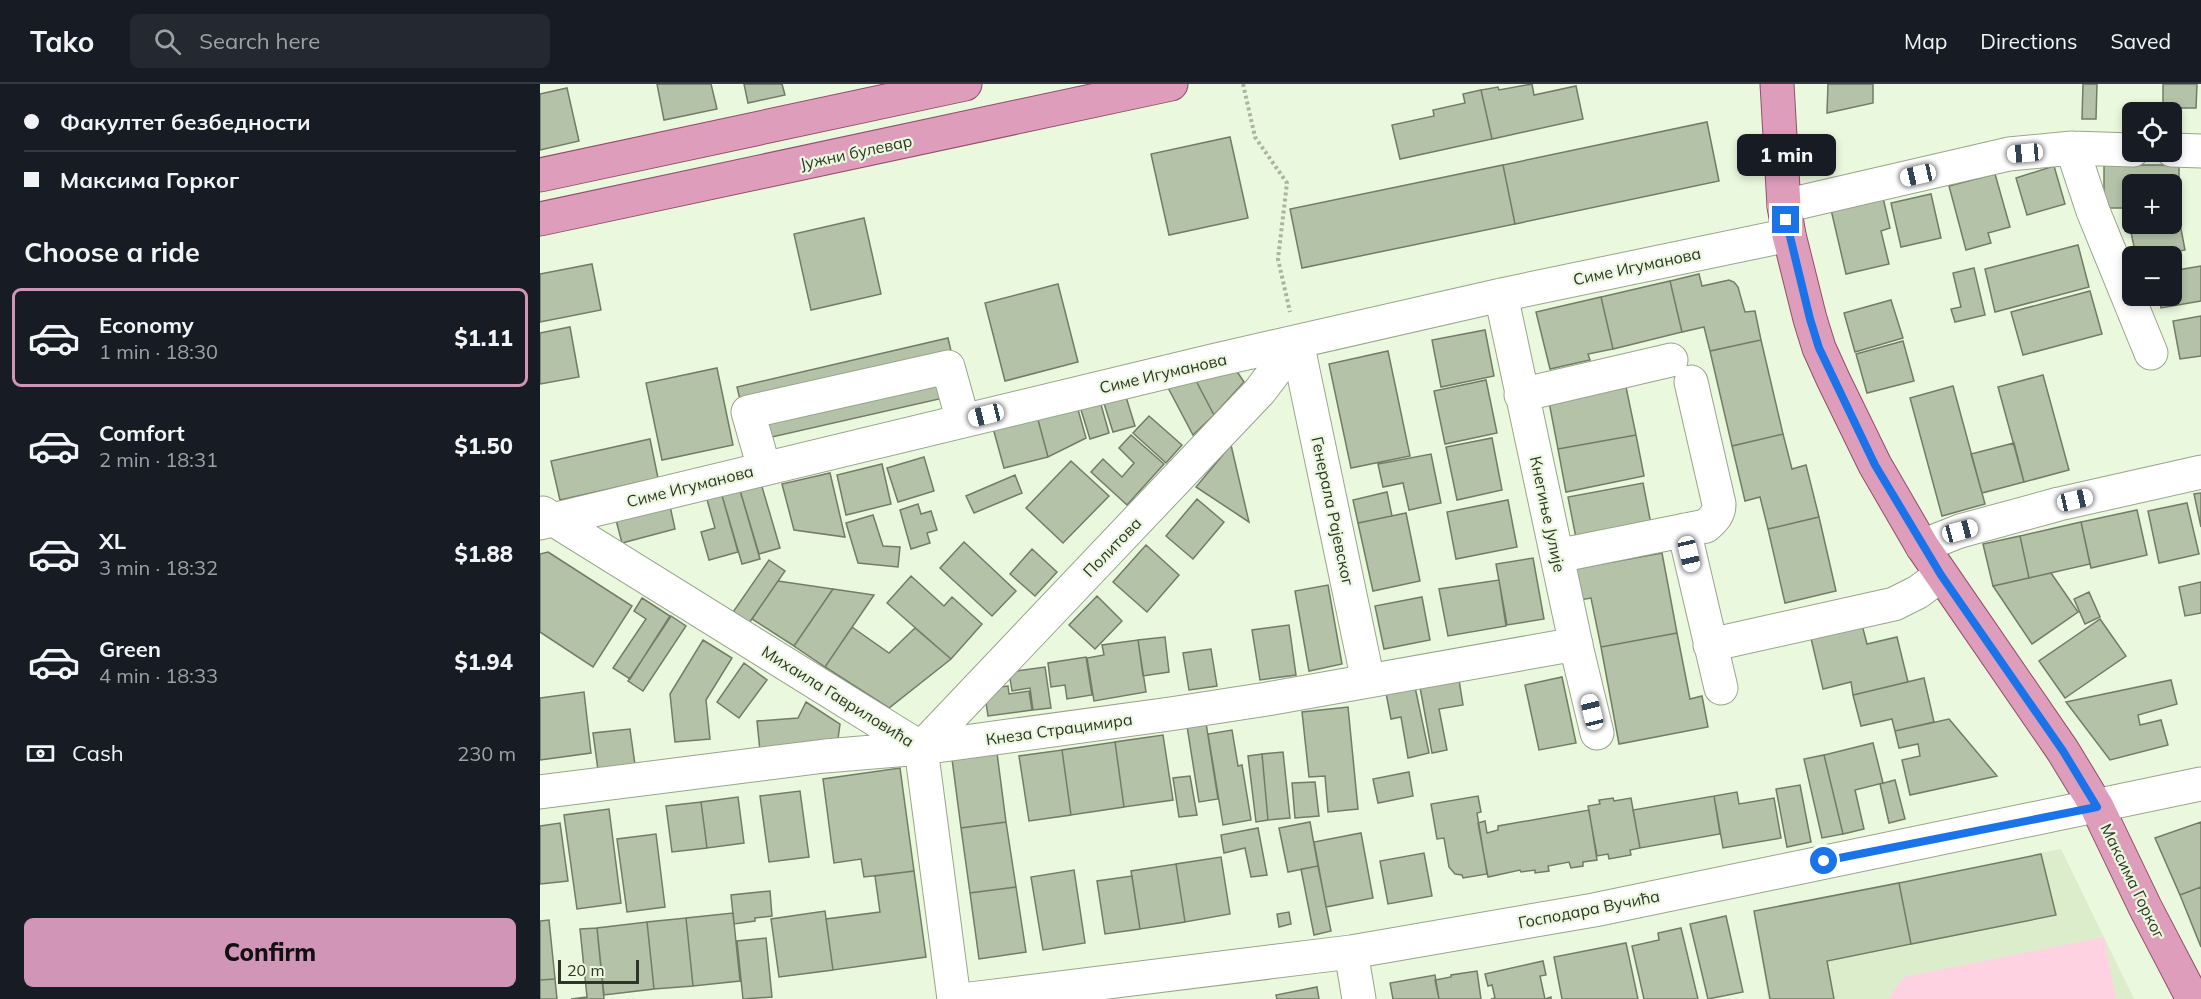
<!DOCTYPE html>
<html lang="en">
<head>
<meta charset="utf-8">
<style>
	:root { --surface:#171b24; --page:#242831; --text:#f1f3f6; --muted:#9ea1a6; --line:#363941; --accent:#d195b7 }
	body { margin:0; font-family:Mulish,sans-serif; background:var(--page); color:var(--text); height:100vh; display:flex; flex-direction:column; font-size:22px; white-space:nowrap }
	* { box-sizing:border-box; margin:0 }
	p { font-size:20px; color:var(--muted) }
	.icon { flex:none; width:33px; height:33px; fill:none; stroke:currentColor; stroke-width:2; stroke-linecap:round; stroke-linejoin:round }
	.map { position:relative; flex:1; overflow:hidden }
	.panel { display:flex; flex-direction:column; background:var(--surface); width:540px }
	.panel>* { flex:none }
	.guide { display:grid; align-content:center; height:132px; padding:0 24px; background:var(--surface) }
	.tools { position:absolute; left:1582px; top:18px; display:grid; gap:12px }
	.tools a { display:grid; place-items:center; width:60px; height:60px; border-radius:9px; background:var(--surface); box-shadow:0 3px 9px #0003; font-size:30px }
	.scale { position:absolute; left:18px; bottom:15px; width:81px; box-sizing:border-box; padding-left:6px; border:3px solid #2e3429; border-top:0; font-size:16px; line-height:21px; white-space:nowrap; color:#2e3429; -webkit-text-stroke:4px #eaf8dd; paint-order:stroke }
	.end { position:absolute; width:27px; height:27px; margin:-14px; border:8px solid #1a73e8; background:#fff; box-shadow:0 0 0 3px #fff }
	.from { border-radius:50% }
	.bubble { position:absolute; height:42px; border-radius:9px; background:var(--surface); box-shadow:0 3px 9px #0003; font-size:20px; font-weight:800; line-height:42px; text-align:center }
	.car { position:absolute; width:18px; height:36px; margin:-18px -9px; border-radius:8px; box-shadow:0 0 4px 2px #0007; background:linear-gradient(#fff 24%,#345 0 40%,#fff 0 76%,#345 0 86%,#fff 0) }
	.guide b { display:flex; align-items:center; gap:21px; height:57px; font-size:22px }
	.guide b+b { border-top:2px solid var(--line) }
	.guide i { width:15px; height:15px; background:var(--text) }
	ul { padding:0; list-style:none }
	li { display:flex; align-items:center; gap:18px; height:99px; margin:0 12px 9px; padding:0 12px; border:3px solid transparent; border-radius:9px }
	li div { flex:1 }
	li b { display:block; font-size:22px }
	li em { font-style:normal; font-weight:800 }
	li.current { border-color:var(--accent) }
	li>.icon { width:54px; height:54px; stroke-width:1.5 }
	h2 { padding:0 24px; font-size:27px; line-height:72px }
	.pay { display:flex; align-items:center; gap:15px; height:66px; padding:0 24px; font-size:22px }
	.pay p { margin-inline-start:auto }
	.cta { display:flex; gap:12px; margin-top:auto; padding:12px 24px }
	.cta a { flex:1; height:69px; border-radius:9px; background:var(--accent); color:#111; font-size:24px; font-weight:800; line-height:69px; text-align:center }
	header { display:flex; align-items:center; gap:36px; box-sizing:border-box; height:84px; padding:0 30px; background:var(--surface); border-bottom:2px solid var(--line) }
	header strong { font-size:28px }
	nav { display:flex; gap:33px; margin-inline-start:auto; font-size:21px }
	.search { width:420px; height:54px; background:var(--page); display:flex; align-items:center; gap:15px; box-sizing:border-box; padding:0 21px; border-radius:9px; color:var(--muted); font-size:22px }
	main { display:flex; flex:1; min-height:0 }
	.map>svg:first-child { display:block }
	.built { fill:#dbedcb }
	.green { fill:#ffd2e2 }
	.building { fill:#b4c2a8; stroke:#717d65; stroke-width:1.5 }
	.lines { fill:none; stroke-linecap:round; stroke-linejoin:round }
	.minor-casing { stroke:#98a58c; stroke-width:35 }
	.major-casing { stroke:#924e6a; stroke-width:35 }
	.path { stroke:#aab5a0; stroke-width:4; stroke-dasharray:3 3; stroke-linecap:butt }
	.minor { stroke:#fff; stroke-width:33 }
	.major { stroke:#de9dbb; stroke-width:33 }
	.route { stroke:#1a73e8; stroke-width:8 }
	.labels { text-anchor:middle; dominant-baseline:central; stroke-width:4.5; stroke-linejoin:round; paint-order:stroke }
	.street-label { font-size:16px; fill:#2e3429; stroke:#eaf8dd }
</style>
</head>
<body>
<header>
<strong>Tako</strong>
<div class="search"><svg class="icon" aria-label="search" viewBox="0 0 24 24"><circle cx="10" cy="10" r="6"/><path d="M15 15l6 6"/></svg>Search here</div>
<nav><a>Map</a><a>Directions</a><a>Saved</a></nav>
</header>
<main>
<section class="panel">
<div class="guide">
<b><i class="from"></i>Факултет безбедности</b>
<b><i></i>Максима Горког</b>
</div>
<h2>Choose a ride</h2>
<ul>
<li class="current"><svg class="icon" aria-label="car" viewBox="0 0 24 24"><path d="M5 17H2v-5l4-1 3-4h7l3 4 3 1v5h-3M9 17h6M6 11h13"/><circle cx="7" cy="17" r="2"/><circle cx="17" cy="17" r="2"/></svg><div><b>Economy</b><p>1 min · 18:30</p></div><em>$1.11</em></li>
<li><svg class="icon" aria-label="car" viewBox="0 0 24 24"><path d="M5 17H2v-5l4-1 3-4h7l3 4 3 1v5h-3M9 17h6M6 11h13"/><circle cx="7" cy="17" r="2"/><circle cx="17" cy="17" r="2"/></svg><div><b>Comfort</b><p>2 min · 18:31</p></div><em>$1.50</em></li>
<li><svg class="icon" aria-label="car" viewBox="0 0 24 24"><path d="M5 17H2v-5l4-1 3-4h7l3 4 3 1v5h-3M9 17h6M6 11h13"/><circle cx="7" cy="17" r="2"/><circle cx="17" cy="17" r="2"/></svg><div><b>XL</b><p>3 min · 18:32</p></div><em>$1.88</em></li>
<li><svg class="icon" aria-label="car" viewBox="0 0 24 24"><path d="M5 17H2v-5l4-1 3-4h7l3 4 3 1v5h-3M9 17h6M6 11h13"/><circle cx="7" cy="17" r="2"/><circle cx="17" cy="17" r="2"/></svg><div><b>Green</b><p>4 min · 18:33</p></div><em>$1.94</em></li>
</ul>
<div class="pay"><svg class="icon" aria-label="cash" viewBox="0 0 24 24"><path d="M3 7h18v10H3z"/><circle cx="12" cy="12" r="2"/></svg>Cash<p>230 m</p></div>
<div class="cta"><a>Confirm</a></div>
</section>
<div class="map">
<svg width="1661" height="915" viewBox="0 0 1661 915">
	<rect width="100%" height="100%" fill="#eaf8dd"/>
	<path class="built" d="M 1521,765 L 1594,915 L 1228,915 L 1214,827 Z"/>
	<path class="green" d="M 1564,853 L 1576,915 L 1348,915 L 1364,893 Z"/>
	<path class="building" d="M 117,0 L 171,0 L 177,25 L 124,36 Z
		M 204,0 L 242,0 L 245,11 L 208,19 Z
		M 992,0 L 994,11 L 1036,2 L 1043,35 L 952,55 L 941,6 L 958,3 L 959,6 Z
		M 1288,0 L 1333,0 L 1333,19 L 1287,29 Z
		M 1543,0 L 1557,0 L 1556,35 L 1542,35 Z
		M 1623,0 L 1657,0 L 1656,24 L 1623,24 Z
		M 27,4 L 39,57 L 0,66 L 0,10 Z
		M 941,6 L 952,55 L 860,75 L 852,41 L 894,32 L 893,26 L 925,19 L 923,10 Z
		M 1167,38 L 1179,97 L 975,140 L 963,81 Z
		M 690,53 L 708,134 L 629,151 L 611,70 Z
		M 963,81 L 975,140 L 762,184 L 750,125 Z
		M 1564,81 L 1639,81 L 1639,124 L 1632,124 L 1632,100 L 1593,100 L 1593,124 L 1564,124 Z
		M 1514,82 L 1525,120 L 1487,131 L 1476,94 Z
		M 1455,90 L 1470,143 L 1448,149 L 1451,159 L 1426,166 L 1409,102 Z
		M 1341,105 L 1350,144 L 1341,147 L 1349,180 L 1306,190 L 1289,117 Z
		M 1391,110 L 1401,154 L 1361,163 L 1351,119 Z
		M 1638,129 L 1645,166 L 1612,172 L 1596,172 L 1589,139 L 1632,140 L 1632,131 Z
		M 324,134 L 341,210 L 271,226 L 254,150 Z
		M 1538,161 L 1549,203 L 1455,228 L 1445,185 Z
		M 52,180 L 61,226 L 0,238 L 0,190 Z
		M 1661,182 L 1661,217 L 1621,224 L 1619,212 L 1632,212 L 1632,187 Z
		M 1434,184 L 1445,231 L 1415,238 L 1411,225 L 1421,223 L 1413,189 Z
		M 1159,190 L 1162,202 L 1189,196 L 1194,198 L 1198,203 L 1205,228 L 1215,227 L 1221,256 L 1170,267 L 1164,243 L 1142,248 L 1130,197 Z
		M 1130,197 L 1142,248 L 1073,265 L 1061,213 Z
		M 518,200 L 538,278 L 465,297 L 445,219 Z
		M 1550,207 L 1562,250 L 1483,271 L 1471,228 Z
		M 1061,213 L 1073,265 L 1048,270 L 1050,276 L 1010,285 L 996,228 Z
		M 1351,216 L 1363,254 L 1315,268 L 1304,229 Z
		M 1661,232 L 1661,272 L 1640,275 L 1633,237 Z
		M 30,243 L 39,293 L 0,300 L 0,249 Z
		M 945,246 L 954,292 L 901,303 L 892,256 Z
		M 408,254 L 421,310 L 210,358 L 197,303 Z
		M 1221,256 L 1243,350 L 1192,362 L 1170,267 Z
		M 1363,257 L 1374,297 L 1327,309 L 1316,270 Z
		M 848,267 L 870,372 L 811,384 L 789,280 Z
		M 692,280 L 704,298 L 674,331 L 653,291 Z
		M 177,284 L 193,361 L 122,376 L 106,299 Z
		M 653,291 L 674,331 L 653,351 L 625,298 Z
		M 1503,291 L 1529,386 L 1484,398 L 1458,303 Z
		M 946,296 L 957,349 L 905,360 L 894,307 Z
		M 1413,302 L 1445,420 L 1402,432 L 1370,314 Z
		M 583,303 L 595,342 L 573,348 L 561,310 Z
		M 1086,303 L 1096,351 L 1018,365 L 1009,318 Z
		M 558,310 L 569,349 L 550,355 L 538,316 Z
		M 537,322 L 546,354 L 508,373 L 497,332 Z
		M 497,332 L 508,373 L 464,384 L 453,344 Z
		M 609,332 L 642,361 L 626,379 L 593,349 Z
		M 1243,350 L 1252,385 L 1266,381 L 1279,433 L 1228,445 L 1220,413 L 1205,417 L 1192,362 Z
		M 591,351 L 624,380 L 587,421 L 551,388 L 563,375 L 582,393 L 594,379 L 579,364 Z
		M 1096,351 L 1104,392 L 1026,408 L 1018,365 Z
		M 952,354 L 962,406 L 917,416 L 906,363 Z
		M 110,355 L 118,394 L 20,416 L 11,377 Z
		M 1474,359 L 1484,398 L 1442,409 L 1431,370 Z
		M 691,361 L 709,438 L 656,403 Z
		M 891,370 L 901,419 L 869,426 L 863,399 L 843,403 L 838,380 Z
		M 384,373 L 394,407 L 358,418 L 347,384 Z
		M 531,377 L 569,412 L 523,459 L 486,424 Z
		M 342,380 L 351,420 L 306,431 L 297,391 Z
		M 290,389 L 305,453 L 254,446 L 242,400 Z
		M 475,391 L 482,409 L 434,429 L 426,412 Z
		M 220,396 L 240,464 L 219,470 L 199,403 Z
		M 1103,399 L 1111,440 L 1036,454 L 1028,413 Z
		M 199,403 L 220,475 L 202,480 L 181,408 Z
		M 181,408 L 198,468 L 169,476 L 161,448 L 175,444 L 166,412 Z
		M 847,408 L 852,432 L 818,439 L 813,416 Z
		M 1661,409 L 1661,443 L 1654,410 Z
		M 657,415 L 684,438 L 653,475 L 626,452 Z
		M 968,416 L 977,463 L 916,475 L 907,428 Z
		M 1647,419 L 1659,470 L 1619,479 L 1608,427 Z
		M 378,420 L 381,430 L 391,427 L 397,446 L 387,449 L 390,459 L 371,465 L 360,426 Z
		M 130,422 L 135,445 L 82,459 L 76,436 Z
		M 1597,426 L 1607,471 L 1551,484 L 1541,438 Z
		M 866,429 L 880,497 L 833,507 L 818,439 Z
		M 333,431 L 343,462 L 360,463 L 358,483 L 318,479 L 306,439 Z
		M 1279,433 L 1296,507 L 1245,519 L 1228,445 Z
		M 1541,438 L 1550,480 L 1489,494 L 1480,452 Z
		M 1480,452 L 1489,494 L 1453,502 L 1443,460 Z
		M 424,458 L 476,507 L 452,532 L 400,484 Z
		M 606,461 L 639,491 L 607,528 L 573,498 Z
		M 492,465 L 517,488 L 495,512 L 470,490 Z
		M 8,468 L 92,522 L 53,583 L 0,548 L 0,470 Z
		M 1122,469 L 1137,549 L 1061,563 L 1051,514 L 1040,516 L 1034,485 Z
		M 993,474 L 1004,535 L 967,541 L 956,480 Z
		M 229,476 L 245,487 L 207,542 L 191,531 Z
		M 1511,489 L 1538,528 L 1492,560 L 1453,502 Z
		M 371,492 L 404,522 L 412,513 L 442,540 L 411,575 L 347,519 Z
		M 959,496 L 966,542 L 908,552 L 899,505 Z
		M 238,497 L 293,505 L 254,562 L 212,535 Z
		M 1661,498 L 1661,529 L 1645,532 L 1639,503 Z
		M 788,501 L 802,580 L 769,587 L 755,507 Z
		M 293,505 L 334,511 L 285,583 L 254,562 Z
		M 1549,508 L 1560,533 L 1545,540 L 1534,515 Z
		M 557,512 L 582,537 L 555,565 L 529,541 Z
		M 882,513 L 890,556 L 844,565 L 835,522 Z
		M 102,514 L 130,532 L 90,595 L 73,584 L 106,535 L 94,527 Z
		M 131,532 L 146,542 L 103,607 L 88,597 Z
		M 1560,535 L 1586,572 L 1525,614 L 1499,577 Z
		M 1321,537 L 1327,560 L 1357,553 L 1368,598 L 1313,611 L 1311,598 L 1283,605 L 1270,550 Z
		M 749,541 L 756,591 L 720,596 L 712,546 Z
		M 312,543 L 349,569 L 375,544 L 411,575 L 349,624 L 285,583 Z
		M 1137,549 L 1150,615 L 1162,612 L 1168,643 L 1079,660 L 1061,563 Z
		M 625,553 L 629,588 L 603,592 L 598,556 Z
		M 163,556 L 192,574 L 166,616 L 170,655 L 135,658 L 130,610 Z
		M 598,556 L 606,608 L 554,617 L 547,574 L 564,571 L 562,561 Z
		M 671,565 L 677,602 L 649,606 L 643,569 Z
		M 546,573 L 552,611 L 527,615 L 525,601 L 511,603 L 508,579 Z
		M 204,579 L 227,596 L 199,634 L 177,618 Z
		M 505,583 L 511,624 L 493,626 L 490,604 L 472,607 L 469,588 Z
		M 1022,593 L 1036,659 L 999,666 L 985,601 Z
		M 1384,594 L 1394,638 L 1355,647 L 1352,635 L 1321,642 L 1313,611 Z
		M 919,596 L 923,621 L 899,625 L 907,666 L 892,669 L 880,603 Z
		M 1631,596 L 1637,620 L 1598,631 L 1600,641 L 1621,636 L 1628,661 L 1570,676 L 1526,618 Z
		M 468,602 L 469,610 L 489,607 L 492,626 L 448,632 L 444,605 Z
		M 875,603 L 889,669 L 868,674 L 861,633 L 851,635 L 846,609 Z
		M 44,608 L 51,669 L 0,676 L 0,614 Z
		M 266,618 L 300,640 L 297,662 L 220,667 L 217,637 L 258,634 Z
		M 808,623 L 818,725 L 788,728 L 785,692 L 769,693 L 762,628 Z
		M 1409,635 L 1457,692 L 1370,711 L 1362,676 L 1380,672 L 1378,660 L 1359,664 L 1355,647 Z
		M 666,639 L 678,715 L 659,718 L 647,642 Z
		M 90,645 L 95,681 L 58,686 L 53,649 Z
		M 692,646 L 698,682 L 702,681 L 711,736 L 683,741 L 668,650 Z
		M 623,651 L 633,716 L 584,723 L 575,658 Z
		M 575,658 L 584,723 L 531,731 L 522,666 Z
		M 1333,659 L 1343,699 L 1315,706 L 1324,745 L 1303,750 L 1284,671 Z
		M 522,666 L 531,731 L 489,737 L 479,672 Z
		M 743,668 L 750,734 L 728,736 L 722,670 Z
		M 457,669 L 466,738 L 421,744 L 412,675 Z
		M 722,670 L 728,736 L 716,738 L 708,672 Z
		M 1284,671 L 1303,750 L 1282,754 L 1264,675 Z
		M 360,684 L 374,787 L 324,793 L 321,775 L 294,779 L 283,695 Z
		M 869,688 L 873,712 L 838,719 L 833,695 Z
		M 650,692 L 657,731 L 639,733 L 633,694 Z
		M 1355,696 L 1365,735 L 1349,739 L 1340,700 Z
		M 775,698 L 779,732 L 755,734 L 752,699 Z
		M 1260,701 L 1271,758 L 1247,763 L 1236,705 Z
		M 260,707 L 269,773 L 229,778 L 220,712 Z
		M 1197,708 L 1199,720 L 1234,714 L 1241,754 L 1183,764 L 1174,712 Z
		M 938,712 L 941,728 L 937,729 L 947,790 L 923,794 L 922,791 L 915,790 L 909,783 L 904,754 L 897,755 L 891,720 Z
		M 1174,712 L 1180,750 L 1100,764 L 1093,726 Z
		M 198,713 L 204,759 L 167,764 L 161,718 Z
		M 1073,714 L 1074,717 L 1091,714 L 1100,764 L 1090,766 L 1091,771 L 1069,775 L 1068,770 L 1057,772 L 1048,722 L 1060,720 L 1059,716 Z
		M 161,718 L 167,764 L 132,768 L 126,722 Z
		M 69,725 L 81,819 L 37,825 L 24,731 Z
		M 1049,726 L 1057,776 L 1043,778 L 1043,782 L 1031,784 L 1029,778 L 1008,782 L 1009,787 L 995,789 L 995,786 L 981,788 L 980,786 L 948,793 L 938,739 L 945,737 L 947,749 L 958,746 L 958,742 Z
		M 466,738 L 476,803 L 430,809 L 421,744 Z
		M 770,738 L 778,782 L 748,788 L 739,744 Z
		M 1661,738 L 1661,803 L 1640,811 L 1615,754 Z
		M 20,739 L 28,797 L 0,800 L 0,742 Z
		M 718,744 L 727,791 L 711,793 L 705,764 L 684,769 L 681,751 Z
		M 821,749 L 833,814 L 786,823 L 774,758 Z
		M 116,750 L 125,823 L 87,828 L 77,755 Z
		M 884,769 L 892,812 L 848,820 L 840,777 Z
		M 1501,770 L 1516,831 L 1371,860 L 1359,799 Z
		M 681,773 L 690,830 L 645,838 L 636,780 Z
		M 636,780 L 645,838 L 600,845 L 591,787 Z
		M 778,782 L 791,847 L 774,851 L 761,785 Z
		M 534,786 L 545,859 L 503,866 L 491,793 Z
		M 374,787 L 386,873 L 293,886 L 286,835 L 340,828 L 335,792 Z
		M 592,792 L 600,845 L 565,850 L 557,797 Z
		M 1359,799 L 1371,860 L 1287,877 L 1294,915 L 1230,915 L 1214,827 Z
		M 476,803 L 486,868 L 439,875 L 430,809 Z
		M 1661,803 L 1661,863 L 1640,811 Z
		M 230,807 L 232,832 L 215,834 L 215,837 L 194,840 L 191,811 Z
		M 285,827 L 293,886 L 239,893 L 231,835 Z
		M 749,828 L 751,840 L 739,843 L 737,830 Z
		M 193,829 L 200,897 L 153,902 L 146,834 Z
		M 1186,832 L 1203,908 L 1168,915 L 1150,840 Z
		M 146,834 L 153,902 L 114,905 L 107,838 Z
		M 9,836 L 15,895 L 0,896 L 0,837 Z
		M 107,838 L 114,905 L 64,911 L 57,844 Z
		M 57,844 L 64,915 L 31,915 L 47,913 L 40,845 Z
		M 1141,844 L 1158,915 L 1104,915 L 1092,862 L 1119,856 L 1118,849 Z
		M 226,854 L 232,913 L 203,915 L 197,857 Z
		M 1086,859 L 1098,915 L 1022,915 L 1014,873 Z
		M 1003,877 L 1006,891 L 1000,892 L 1005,915 L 1011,913 L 1011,915 L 951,915 L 955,914 L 952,901 L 948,902 L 945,890 Z
		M 937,887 L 941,915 L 899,915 L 895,896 L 911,893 L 911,891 Z
		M 895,891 L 899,915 L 853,915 L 850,899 Z
		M 15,895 L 17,915 L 0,915 L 0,896 Z
		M 777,903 L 779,915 L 737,915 L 736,911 Z"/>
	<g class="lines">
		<defs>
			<path id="minor" d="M 1532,64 L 1553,127 L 1611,269
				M 1632,66 L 1661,67
				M 1244,122 L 1469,70 L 1532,64 L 1593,66
				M 961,211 L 1037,566 L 1057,649
				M 757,258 L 828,597
				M 981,311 L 1131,276
				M 224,384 L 208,328 L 408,283 L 423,337
				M 3,429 L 381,664
				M 0,439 L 676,276 L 961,211 L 1249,151
				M 1144,446 L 1181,604
				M 1382,462 L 1420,447 L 1519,420 L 1661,388
				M 1017,472 L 1166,442 C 1174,435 1179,430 1179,420 L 1151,298
				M 1170,561 L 1354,520 L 1378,508 L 1401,491
				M 381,664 L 720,307 L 757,258
				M 381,664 L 414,915
				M 0,708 L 285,672 L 381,664 L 630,630 L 727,615 L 1036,560
				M 811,868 L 819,915
				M 430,915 L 811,868 L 1054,826 L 1661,700"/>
			<path id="major" d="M 1237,0 L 1244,122 L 1249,151 L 1270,235 L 1279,264 L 1293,295 L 1335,381 L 1382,462 L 1523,667 L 1557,723 L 1605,823 L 1653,915
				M 0,91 L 425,0
				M 0,135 L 631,0"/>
		</defs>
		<use href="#minor" class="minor-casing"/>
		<use href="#major" class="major-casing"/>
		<path class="path" d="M 703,0 L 715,53 L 747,99 L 738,175 L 750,228"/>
		<use href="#minor" class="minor"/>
		<use href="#major" class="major"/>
	</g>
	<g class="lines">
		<path class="route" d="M 1246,136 L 1270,235 L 1279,264 L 1335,381 L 1401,491 L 1523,667 L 1557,723 L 1284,777"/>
	</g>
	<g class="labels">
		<g class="street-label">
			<text transform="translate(316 68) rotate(-12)">Јужни булевар</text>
			<text transform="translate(1097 182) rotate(-12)">Симе Игуманова</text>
			<text transform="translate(623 289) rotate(-13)">Симе Игуманова</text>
			<text transform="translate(150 402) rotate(-14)">Симе Игуманова</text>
			<text transform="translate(793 427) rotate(78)">Генерала Рајевског</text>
			<text transform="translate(1008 430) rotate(78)">Кнегиње Јулије</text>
			<text transform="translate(572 463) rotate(-46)">Политова</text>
			<text transform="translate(298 612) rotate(32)">Михаила Гавриловића</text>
			<text transform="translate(519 645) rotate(-8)">Кнеза Страцимира</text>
			<text transform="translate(1593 797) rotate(64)">Максима Горког</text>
			<text transform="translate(1049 825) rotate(-11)">Господара Вучића</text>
		</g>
	</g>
</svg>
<div class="tools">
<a><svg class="icon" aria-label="locate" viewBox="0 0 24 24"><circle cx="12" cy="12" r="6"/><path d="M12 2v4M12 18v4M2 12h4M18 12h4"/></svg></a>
<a>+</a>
<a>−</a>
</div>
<div class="scale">20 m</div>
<i class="end from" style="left:1284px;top:777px"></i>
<i class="end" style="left:1246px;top:136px"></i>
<div class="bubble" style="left:1197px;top:50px;width:99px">1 min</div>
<i class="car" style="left:1485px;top:69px;rotate:265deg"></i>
<i class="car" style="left:1378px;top:91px;rotate:257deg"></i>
<i class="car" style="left:446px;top:331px;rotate:256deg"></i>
<i class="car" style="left:1535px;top:416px;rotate:77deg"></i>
<i class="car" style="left:1420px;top:447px;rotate:75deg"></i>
<i class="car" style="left:1149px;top:470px;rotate:167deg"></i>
<i class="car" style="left:1052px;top:628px;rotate:346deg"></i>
</div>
</main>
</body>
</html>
